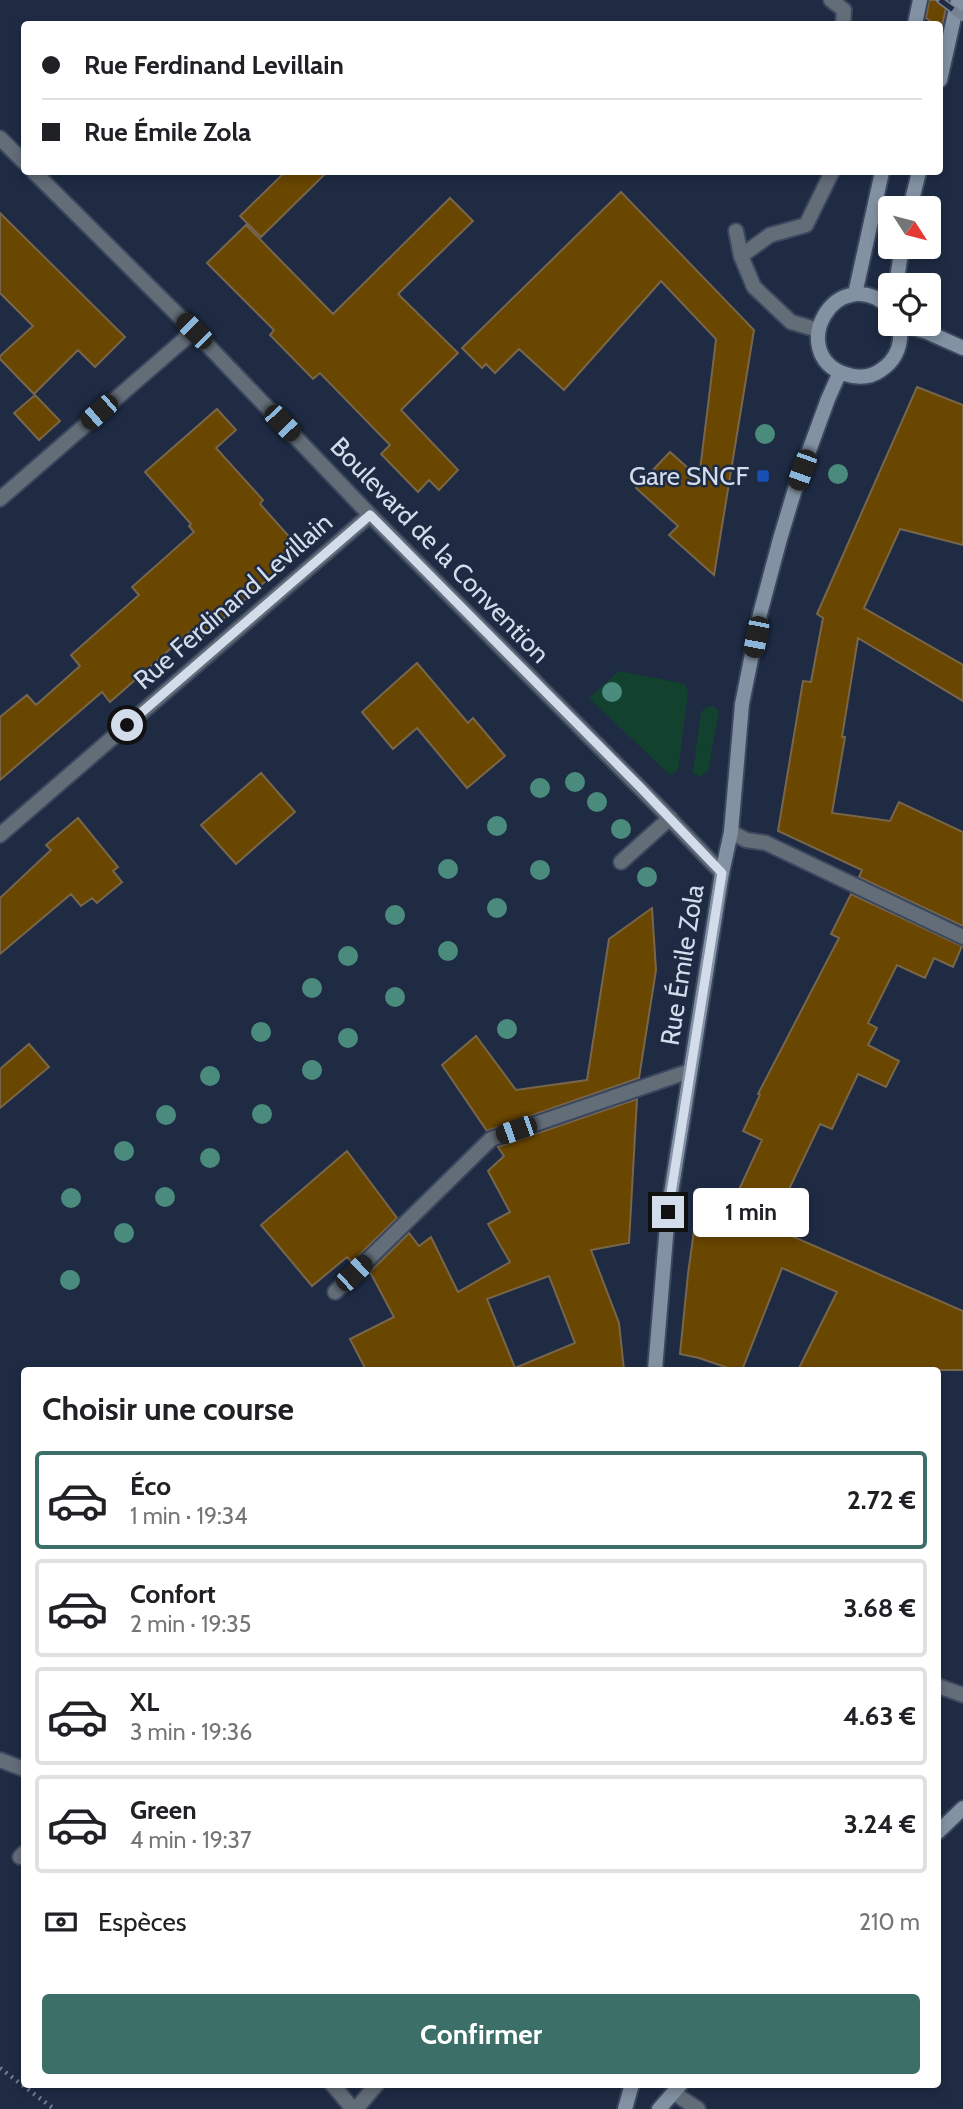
<!DOCTYPE html>
<html lang="fr">
<head>
<meta charset="utf-8">
<style>
	:root { --surface:#fff; --page:#f6f6f6; --text:#202124; --muted:#757577; --line:#e0e0e0; --accent:#3b6f68 }
	body { margin:0; font-family:Cabin,sans-serif; background:var(--page); color:var(--text); height:100vh; display:flex; flex-direction:column; font-size:26px; white-space:nowrap }
	* { box-sizing:border-box; margin:0 }
	p { font-size:23px; color:var(--muted) }
	.icon { flex:none; width:38px; height:38px; fill:none; stroke:currentColor; stroke-width:2; stroke-linecap:round; stroke-linejoin:round }
	.map { position:relative; flex:1; overflow:hidden }
	.sheet { position:absolute; left:21px; top:1367px; width:920px; height:721px; display:flex; flex-direction:column; background:var(--surface); border-radius:7px; box-shadow:0 4px 10px #0003 }
	.sheet>* { flex:none }
	.guide { position:absolute; left:21px; top:21px; width:922px; height:154px; border-radius:7px; box-shadow:0 4px 10px #0003; display:grid; align-content:center; height:154px; padding:0 21px; background:var(--surface) }
	.needle { width:46px; rotate:126deg }
	.controls { position:absolute; left:878px; top:196px; display:grid; gap:14px }
	.controls a { display:grid; place-items:center; width:63px; height:63px; border-radius:7px; background:var(--surface); box-shadow:0 4px 10px #0003; font-size:35px }
	.end { position:absolute; width:32px; height:32px; margin:-16px; border:9px solid #d3dceb; background:#111; box-shadow:0 0 0 4px #111 }
	.from { border-radius:50% }
	.bubble { position:absolute; height:49px; border-radius:7px; background:var(--surface); box-shadow:0 4px 10px #0003; font-size:23px; font-weight:800; line-height:49px; text-align:center }
	.car { position:absolute; width:21px; height:42px; margin:-21px -10px; border-radius:9px; box-shadow:0 0 5px 2px #0007; background:linear-gradient(#222 24%,#8ab4d8 0 40%,#222 0 76%,#8ab4d8 0 86%,#222 0) }
	.guide b { display:flex; align-items:center; gap:24px; height:66px; font-size:26px }
	.guide b+b { border-top:2px solid var(--line) }
	.guide i { width:18px; height:18px; background:var(--text) }
	ul { padding:0; list-style:none }
	li { display:flex; align-items:center; gap:21px; height:98px; margin:0 14px 10px; padding:0 7px; border:4px solid var(--line); border-radius:7px }
	li div { flex:1 }
	li b { display:block; font-size:26px }
	li em { font-style:normal; font-weight:800 }
	li.on { border-color:var(--accent) }
	li>.icon { width:63px; height:63px; stroke-width:1.5 }
	h2 { padding:0 21px; font-size:32px; line-height:84px }
	.pay { display:flex; align-items:center; gap:18px; height:77px; padding:0 21px; font-size:26px }
	.pay p { margin-inline-start:auto }
	.action { display:flex; gap:14px; margin-top:auto; padding:14px 21px }
	.action a { flex:1; height:80px; border-radius:7px; background:var(--accent); color:#fff; font-size:28px; font-weight:800; line-height:80px; text-align:center }
	.map>svg:first-child { display:block }
	.green { fill:#12412e }
	.building { fill:#6a4700; stroke:#78664b; stroke-width:2; fill-rule:evenodd }
	.lines { fill:none; stroke-linecap:round; stroke-linejoin:round }
	.service-casing { stroke:#3b475e; stroke-width:18 }
	.minor-casing { stroke:#3b475e; stroke-width:18 }
	.tertiary-casing { stroke:#3b475e; stroke-width:18 }
	.secondary-casing { stroke:#3b475e; stroke-width:18 }
	.path { stroke:#727d91; stroke-width:4.5; stroke-dasharray:2 5; stroke-linecap:butt }
	.service { stroke:#636d78; stroke-width:14 }
	.minor { stroke:#636d78; stroke-width:14 }
	.tertiary { stroke:#636d78; stroke-width:14 }
	.secondary { stroke:#8292a3; stroke-width:14 }
	.rail-casing { stroke:#768194; stroke-width:8 }
	.rail { stroke:#1e2b43; stroke-width:5; stroke-dasharray:16; stroke-linecap:butt }
	.tree { fill:#4b8b7d }
	.route { stroke:#d3dceb; stroke-width:9 }
	.transit-dot { fill:#1a4fb4; stroke:#1e2b43; stroke-width:2.5 }
	.labels { text-anchor:middle; dominant-baseline:central; stroke-width:5; stroke-linejoin:round; paint-order:stroke }
	.poi-label { font-size:26px; fill:#d3dceb; stroke:#1e2b43; text-anchor:end }
	.street-label { font-size:26px; fill:#d3dceb; stroke:#1e2b43 }
</style>
</head>
<body>
<div class="map">
<svg width="963" height="2109" viewBox="0 0 963 2109">
	<rect width="100%" height="100%" fill="#1e2b43"/>
	<path class="green" d="M 619,671 L 685,684 L 688,692 L 678,770 L 670,775 L 589,698 Z
		M 713,706 L 719,711 L 708,771 L 700,777 L 693,773 L 701,712 L 707,707 Z"/>
	<path class="building" d="M 929,0 L 948,0 L 941,30 L 940,24 L 935,24 L 926,18 Z
		M 285,172 L 327,172 L 261,237 L 240,216 Z
		M 621,192 L 754,330 L 714,575 L 669,535 L 678,526 L 636,488 L 670,452 L 699,478 L 710,389 L 716,339 L 661,281 L 564,390 L 519,349 L 495,373 L 486,364 L 482,368 L 462,348 Z
		M 450,198 L 473,221 L 398,294 L 458,353 L 401,410 L 458,470 L 439,490 L 429,480 L 418,492 L 381,454 L 390,445 L 320,373 L 313,379 L 270,335 L 274,330 L 207,263 L 246,225 L 333,314 Z
		M 0,213 L 125,337 L 95,367 L 78,350 L 34,394 L 0,359 L 0,356 L 33,326 L 0,293 Z
		M 917,387 L 963,405 L 963,545 L 900,529 L 864,608 L 963,665 L 963,701 L 858,638 L 842,737 L 845,737 L 832,813 L 890,821 L 899,802 L 963,832 L 963,926 L 859,877 L 862,870 L 778,831 L 803,681 L 811,682 L 823,618 L 817,614 Z
		M 35,395 L 60,421 L 39,440 L 14,413 Z
		M 217,409 L 236,430 L 216,448 L 263,500 L 260,504 L 301,550 L 201,638 L 194,628 L 110,702 L 102,692 L 0,780 L 0,717 L 27,695 L 36,705 L 80,666 L 71,655 L 139,595 L 132,587 L 194,532 L 189,526 L 191,524 L 145,472 Z
		M 417,663 L 468,723 L 473,718 L 505,756 L 467,788 L 417,728 L 393,749 L 362,712 Z
		M 261,773 L 295,812 L 236,864 L 201,825 Z
		M 78,818 L 118,867 L 113,871 L 122,882 L 97,903 L 92,898 L 81,906 L 71,894 L 0,954 L 0,898 L 51,850 L 46,845 Z
		M 851,894 L 962,946 L 953,967 L 934,958 L 925,978 L 897,965 L 868,1023 L 877,1028 L 868,1045 L 899,1061 L 886,1087 L 858,1074 L 832,1129 L 820,1124 L 771,1227 L 963,1311 L 963,1370 L 798,1370 L 837,1292 L 782,1268 L 742,1370 L 734,1370 L 699,1358 L 680,1354 L 688,1274 L 699,1195 L 730,1209 L 762,1140 L 743,1131 L 760,1095 L 758,1094 L 839,938 L 831,934 Z
		M 652,908 L 656,970 L 639,1078 L 487,1131 L 442,1065 L 476,1036 L 516,1090 L 587,1080 L 609,939 Z
		M 29,1044 L 49,1067 L 0,1108 L 0,1069 Z
		M 637,1099 L 629,1243 L 591,1250 L 619,1323 L 624,1370 L 366,1370 L 350,1339 L 394,1317 L 370,1272 L 409,1233 L 419,1246 L 431,1237 L 458,1292 L 510,1262 L 488,1224 L 510,1212 L 488,1171 L 504,1156 L 498,1147 ZM 549,1276 L 575,1343 L 515,1368 L 487,1299 Z
		M 347,1151 L 397,1218 L 352,1262 L 347,1257 L 312,1286 L 261,1225 Z"/>
	<g class="lines">
		<defs>
			<path id="service" d="M 831,0 L 844,10 L 843,24
				M 736,231 L 741,256 L 754,287 L 791,322 L 818,330
				M 741,256 L 770,235 L 806,225 L 832,172
				M 621,862 L 670,818
				M 335,1292 L 491,1139 L 690,1071
				M 20,1857 L 24,1853
				M 356,2109 L 377,2084"/>
			<path id="minor" d="M 0,138 L 24,162
				M 34,172 L 194,331 L 370,515 L 656,804 L 722,873
				M 0,499 L 194,331
				M 731,832 L 746,840 L 766,843 L 963,937
				M 0,835 L 370,515
				M 0,1760 L 24,1769
				M 332,2084 L 353,2109
				M 674,2093 L 698,2109"/>
			<path id="tertiary" d="M 938,1686 L 963,1695"/>
			<path id="secondary" d="M 915,24 L 920,0
				M 940,80 L 958,0
				M 910,208 L 919,172
				M 896,285 L 902,247
				M 855,294 L 882,172
				M 891,308 C 834,259 786,354 845,374 C 857,378 870,378 881,370 C 898,359 902,343 900,324
				M 900,324 L 927,332 L 963,348
				M 655,1370 L 668,1212 L 722,873 L 731,832 L 742,704 L 760,614 L 780,539 L 795,489 L 828,399 L 840,372
				M 938,1832 L 963,1808
				M 625,2109 L 632,2084
				M 659,2109 L 681,2084"/>
		</defs>
		<use href="#service" class="service-casing"/>
		<use href="#minor" class="minor-casing"/>
		<use href="#tertiary" class="tertiary-casing"/>
		<use href="#secondary" class="secondary-casing"/>
		<path class="path" d="M 0,2068 L 54,2109"/>
		<use href="#service" class="service"/>
		<use href="#minor" class="minor"/>
		<use href="#tertiary" class="tertiary"/>
		<use href="#secondary" class="secondary"/>
		<defs>
			<path id="rail" d="M 940,0 L 963,17"/>
		</defs>
		<use href="#rail" class="rail-casing"/>
		<use href="#rail" class="rail"/>
	</g>
	<g class="tree">
		<circle cx="765" cy="434" r="10"/>
		<circle cx="838" cy="474" r="10"/>
		<circle cx="612" cy="692" r="10"/>
		<circle cx="575" cy="782" r="10"/>
		<circle cx="540" cy="788" r="10"/>
		<circle cx="597" cy="802" r="10"/>
		<circle cx="497" cy="826" r="10"/>
		<circle cx="621" cy="829" r="10"/>
		<circle cx="448" cy="869" r="10"/>
		<circle cx="540" cy="870" r="10"/>
		<circle cx="647" cy="877" r="10"/>
		<circle cx="497" cy="908" r="10"/>
		<circle cx="395" cy="915" r="10"/>
		<circle cx="448" cy="951" r="10"/>
		<circle cx="348" cy="956" r="10"/>
		<circle cx="312" cy="988" r="10"/>
		<circle cx="395" cy="997" r="10"/>
		<circle cx="507" cy="1029" r="10"/>
		<circle cx="261" cy="1032" r="10"/>
		<circle cx="348" cy="1038" r="10"/>
		<circle cx="312" cy="1070" r="10"/>
		<circle cx="210" cy="1076" r="10"/>
		<circle cx="262" cy="1114" r="10"/>
		<circle cx="166" cy="1115" r="10"/>
		<circle cx="124" cy="1151" r="10"/>
		<circle cx="210" cy="1158" r="10"/>
		<circle cx="165" cy="1197" r="10"/>
		<circle cx="71" cy="1198" r="10"/>
		<circle cx="124" cy="1233" r="10"/>
		<circle cx="70" cy="1280" r="10"/>
	</g>
	<g class="lines">
		<path class="route" d="M 127,725 L 370,515 L 640,787 L 722,873 L 668,1212"/>
	</g>
	<rect class="transit-dot" x="756" y="469" width="14" height="14" rx="3.5"/>
	<g class="labels">
		<g class="poi-label">
			<text x="749" y="476">Gare SNCF</text>
		</g>
		<g class="street-label">
			<text transform="translate(440 550) rotate(46)">Boulevard de la Convention</text>
			<text transform="translate(233 601) rotate(-41)">Rue Ferdinand Levillain</text>
			<text transform="translate(682 965) rotate(-81)">Rue Émile Zola</text>
		</g>
	</g>
</svg>
<div class="controls">
<a><svg class="needle" viewBox="-14 -14 28 28"><path d="M0-13l5 13h-10z" fill="#e53935"/><path d="M0 13l5-13h-10z" fill="#757577"/></svg></a>
<a><svg class="icon" aria-label="locate" viewBox="0 0 24 24"><circle cx="12" cy="12" r="6"/><path d="M12 2v4M12 18v4M2 12h4M18 12h4"/></svg></a>
</div>
<i class="end from" style="left:127px;top:725px"></i>
<i class="end" style="left:668px;top:1212px"></i>
<div class="bubble" style="left:693px;top:1188px;width:116px">1 min</div>
<i class="car" style="left:194px;top:331px;rotate:315deg"></i>
<i class="car" style="left:99px;top:412px;rotate:229deg"></i>
<i class="car" style="left:282px;top:423px;rotate:136deg"></i>
<i class="car" style="left:802px;top:470px;rotate:200deg"></i>
<i class="car" style="left:756px;top:637px;rotate:191deg"></i>
<i class="car" style="left:516px;top:1130px;rotate:251deg"></i>
<i class="car" style="left:354px;top:1273px;rotate:46deg"></i>
<div class="guide">
<b><i class="from"></i>Rue Ferdinand Levillain</b>
<b><i></i>Rue Émile Zola</b>
</div>
<section class="sheet">
<h2>Choisir une course</h2>
<ul>
<li class="on"><svg class="icon" aria-label="car" viewBox="0 0 24 24"><path d="M5 17H2v-5l4-1 3-4h7l3 4 3 1v5h-3M9 17h6M6 11h13"/><circle cx="7" cy="17" r="2"/><circle cx="17" cy="17" r="2"/></svg><div><b>Éco</b><p>1 min · 19:34</p></div><em>2.72 €</em></li>
<li><svg class="icon" aria-label="car" viewBox="0 0 24 24"><path d="M5 17H2v-5l4-1 3-4h7l3 4 3 1v5h-3M9 17h6M6 11h13"/><circle cx="7" cy="17" r="2"/><circle cx="17" cy="17" r="2"/></svg><div><b>Confort</b><p>2 min · 19:35</p></div><em>3.68 €</em></li>
<li><svg class="icon" aria-label="car" viewBox="0 0 24 24"><path d="M5 17H2v-5l4-1 3-4h7l3 4 3 1v5h-3M9 17h6M6 11h13"/><circle cx="7" cy="17" r="2"/><circle cx="17" cy="17" r="2"/></svg><div><b>XL</b><p>3 min · 19:36</p></div><em>4.63 €</em></li>
<li><svg class="icon" aria-label="car" viewBox="0 0 24 24"><path d="M5 17H2v-5l4-1 3-4h7l3 4 3 1v5h-3M9 17h6M6 11h13"/><circle cx="7" cy="17" r="2"/><circle cx="17" cy="17" r="2"/></svg><div><b>Green</b><p>4 min · 19:37</p></div><em>3.24 €</em></li>
</ul>
<div class="pay"><svg class="icon" aria-label="cash" viewBox="0 0 24 24"><path d="M3 7h18v10H3z"/><circle cx="12" cy="12" r="2"/></svg>Espèces<p>210 m</p></div>
<div class="action"><a>Confirmer</a></div>
</section>
</div>
</body>
</html>
